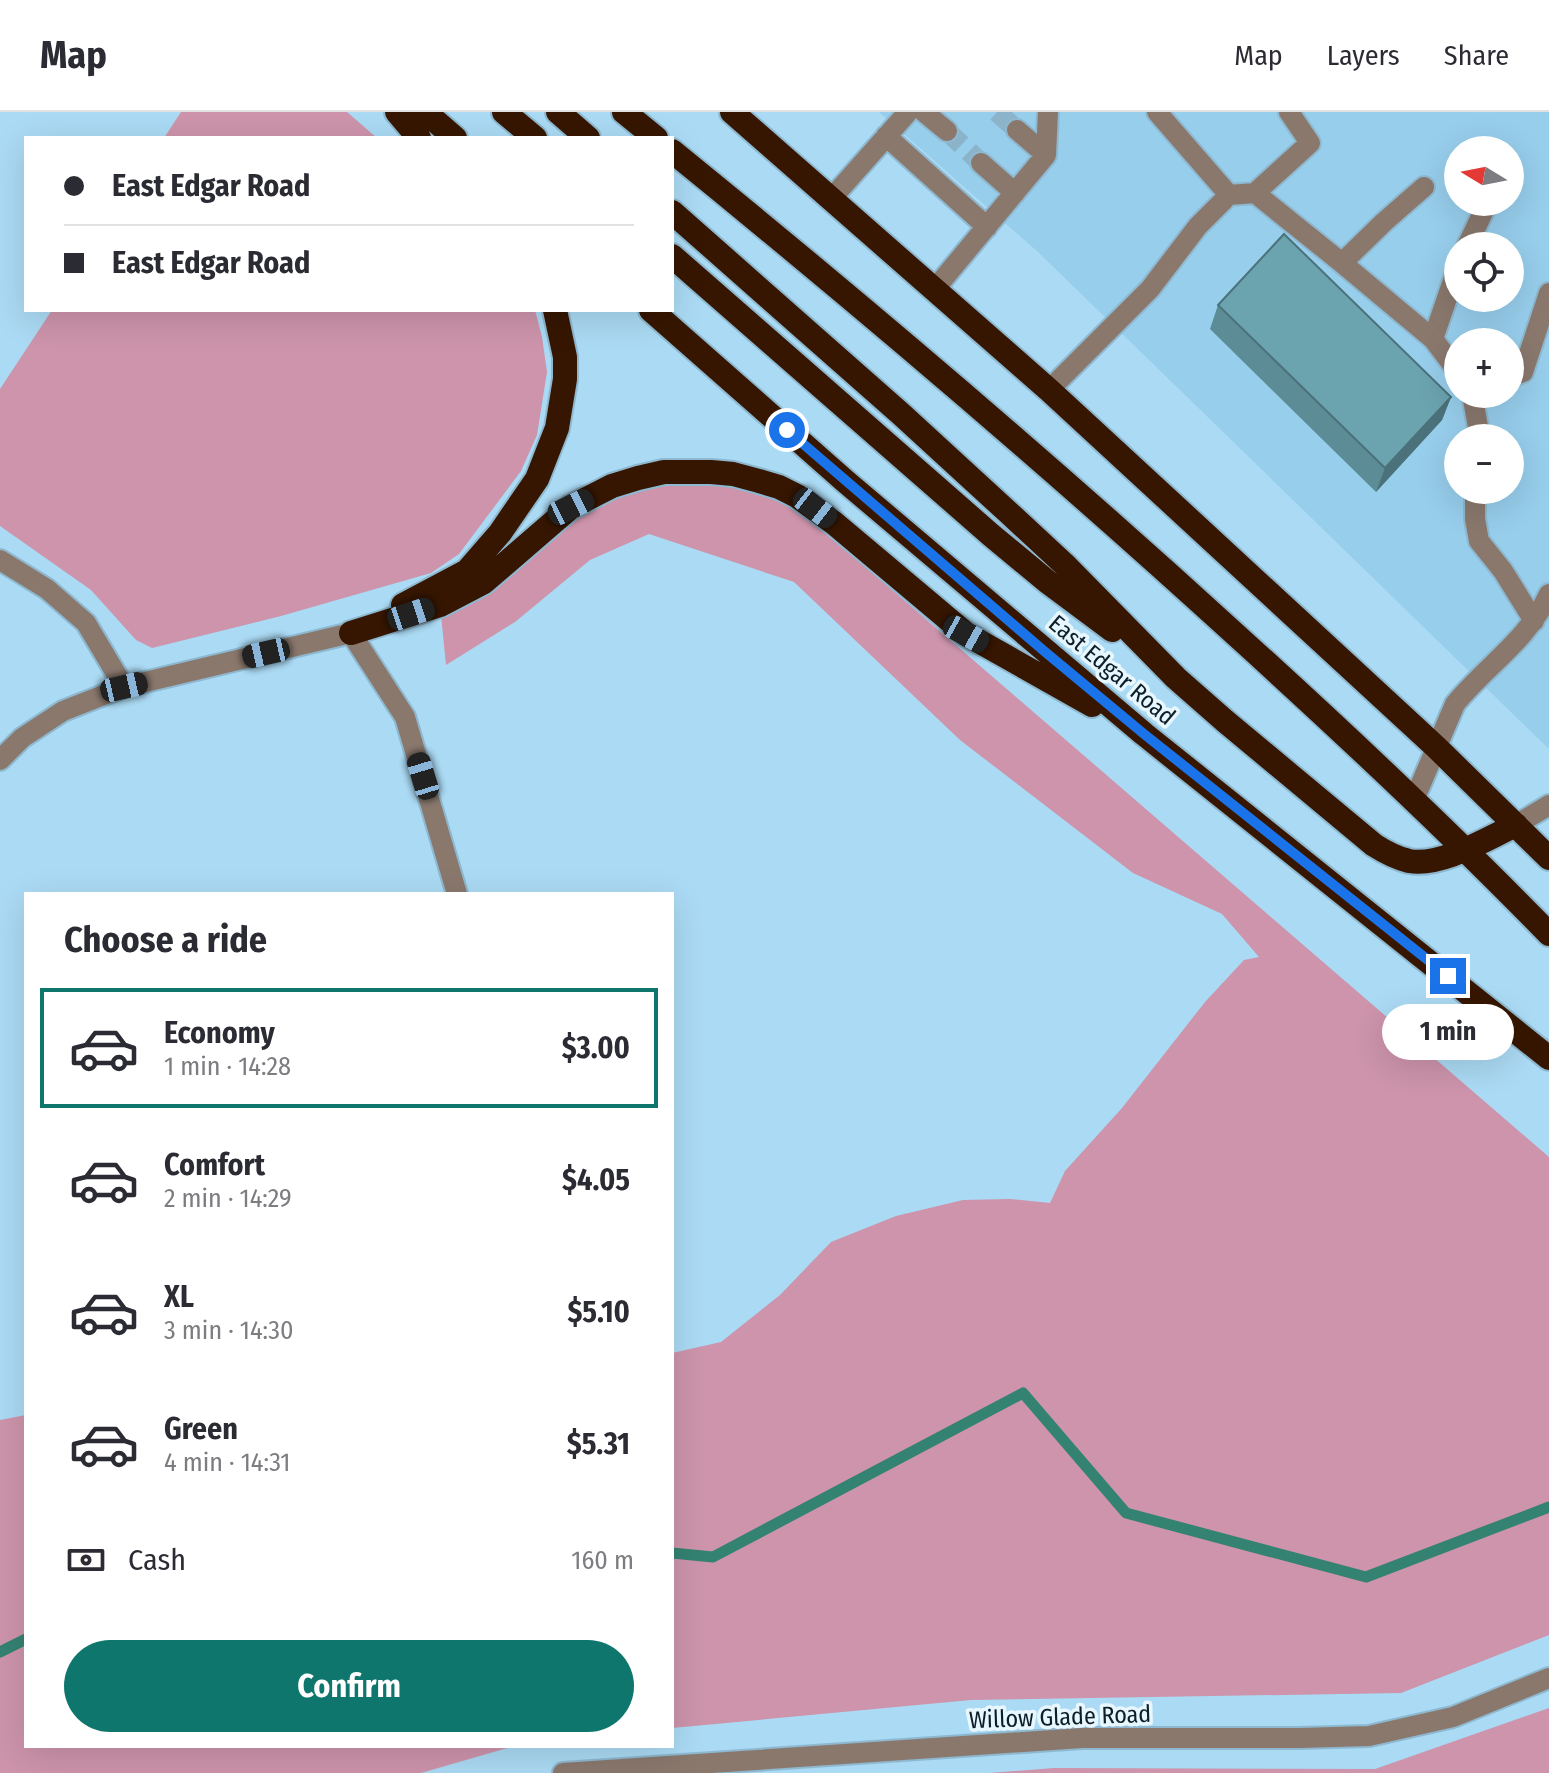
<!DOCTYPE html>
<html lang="en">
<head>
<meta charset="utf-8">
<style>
	:root { --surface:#fff; --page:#f7f7f7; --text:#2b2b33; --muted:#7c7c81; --line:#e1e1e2; --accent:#0f766e }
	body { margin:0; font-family:"Fira Sans Condensed",sans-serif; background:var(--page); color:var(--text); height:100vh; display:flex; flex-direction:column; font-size:30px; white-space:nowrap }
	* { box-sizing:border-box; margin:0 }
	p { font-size:26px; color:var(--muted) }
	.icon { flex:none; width:44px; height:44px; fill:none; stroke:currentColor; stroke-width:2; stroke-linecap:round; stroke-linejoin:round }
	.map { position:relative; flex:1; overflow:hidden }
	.panel { position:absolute; left:24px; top:780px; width:650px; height:856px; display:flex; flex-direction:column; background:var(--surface); border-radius:0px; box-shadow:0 8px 32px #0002 }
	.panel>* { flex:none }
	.hud { position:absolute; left:24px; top:24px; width:650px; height:176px; border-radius:0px; box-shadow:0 8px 32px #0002; display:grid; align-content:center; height:176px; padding:0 40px; background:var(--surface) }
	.needle { width:52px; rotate:280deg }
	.tools { position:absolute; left:1444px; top:24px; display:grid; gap:16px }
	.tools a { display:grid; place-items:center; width:80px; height:80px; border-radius:50%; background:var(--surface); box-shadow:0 8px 32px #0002; font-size:40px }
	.end { position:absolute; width:36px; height:36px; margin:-18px; border:10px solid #1a73e8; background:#fff; box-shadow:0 0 0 4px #fff }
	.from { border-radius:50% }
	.bubble { position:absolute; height:56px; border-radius:28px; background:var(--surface); box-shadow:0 8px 32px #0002; font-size:26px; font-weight:700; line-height:56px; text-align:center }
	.car { position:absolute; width:24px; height:48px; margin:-24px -12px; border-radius:10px; box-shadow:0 0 6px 2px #0007; background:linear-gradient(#222 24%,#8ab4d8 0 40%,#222 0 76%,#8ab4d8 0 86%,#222 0) }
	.hud b { display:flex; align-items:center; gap:28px; height:76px; font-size:30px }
	.hud b+b { border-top:2px solid var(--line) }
	.hud i { width:20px; height:20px; background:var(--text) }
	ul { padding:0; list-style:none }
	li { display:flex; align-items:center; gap:24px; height:120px; margin:0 16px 12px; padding:0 24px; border:4px solid transparent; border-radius:0px }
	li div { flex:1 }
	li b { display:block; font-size:30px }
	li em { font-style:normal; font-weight:700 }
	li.selected { border-color:var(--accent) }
	li>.icon { width:72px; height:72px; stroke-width:1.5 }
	h2 { padding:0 40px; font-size:36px; line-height:96px }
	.pay { display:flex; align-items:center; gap:20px; height:88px; padding:0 40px; font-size:30px }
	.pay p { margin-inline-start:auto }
	.button { display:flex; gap:16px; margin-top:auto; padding:16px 40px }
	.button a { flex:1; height:92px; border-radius:48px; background:var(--accent); color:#fff; font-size:32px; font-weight:700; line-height:92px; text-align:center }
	header { display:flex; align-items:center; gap:48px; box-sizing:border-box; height:112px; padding:0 40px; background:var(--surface); border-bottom:2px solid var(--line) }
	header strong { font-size:38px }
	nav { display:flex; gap:44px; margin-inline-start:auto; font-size:28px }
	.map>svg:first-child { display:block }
	.built { fill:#97ceec; fill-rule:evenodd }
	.green { fill:#cd94ab }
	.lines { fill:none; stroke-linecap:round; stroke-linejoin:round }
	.stream { stroke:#348272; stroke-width:11 }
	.minor-tunnel { stroke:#8bb4cb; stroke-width:20; stroke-dasharray:20 10; stroke-linecap:butt }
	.minor-casing { stroke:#8eb8cf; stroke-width:24 }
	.highway-casing { stroke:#8eb8cf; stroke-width:28 }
	.minor { stroke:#8a786d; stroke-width:20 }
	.highway { stroke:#361601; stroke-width:24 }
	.wall { fill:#5c8c96 }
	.shaded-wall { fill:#4b727a }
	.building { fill:#6ba3af; stroke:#4b727a; stroke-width:2 }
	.route { stroke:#1a73e8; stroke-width:10 }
	.labels { text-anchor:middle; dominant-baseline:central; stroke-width:7; stroke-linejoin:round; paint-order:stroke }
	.street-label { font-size:24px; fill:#0c1e28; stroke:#e8f6fe }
</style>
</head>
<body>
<header>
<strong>Map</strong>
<nav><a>Map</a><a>Layers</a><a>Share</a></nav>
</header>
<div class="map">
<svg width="1549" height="1661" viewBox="0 0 1549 1661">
	<rect width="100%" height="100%" fill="#abdaf4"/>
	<path class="built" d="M 879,0 L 1549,0 L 1549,637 L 1038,140 ZM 1458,38 L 1510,38 L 1510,90 L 1458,90 ZM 1458,134 L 1510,134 L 1510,186 L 1458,186 ZM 1458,230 L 1510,230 L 1510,282 L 1458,282 ZM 1458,326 L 1510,326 L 1510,378 L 1458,378 Z"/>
	<path class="green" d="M 181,0 L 347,0 L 377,26 L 164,26 Z
		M 52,198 L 535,198 L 542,225 L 547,260 L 537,323 L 521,359 L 459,442 L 431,461 L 281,504 L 152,536 L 136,528 L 91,478 L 0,414 L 0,277 Z
		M 664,360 L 752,379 L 784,390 L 811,408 L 1549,1045 L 1549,1523 L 1401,1581 L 971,1588 L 672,1616 L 672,1241 L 721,1230 L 780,1183 L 831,1130 L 896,1104 L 963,1088 L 1010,1087 L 1050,1091 L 1065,1059 L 1122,996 L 1205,890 L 1244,848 L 1259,845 L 1222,802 L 1133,761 L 960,628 L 794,470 L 649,422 L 590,448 L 515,510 L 446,553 L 440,493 L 530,429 Z
		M 26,1303 L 26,1634 L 514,1634 L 421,1661 L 0,1661 L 0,1308 Z
		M 1549,1596 L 1549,1661 L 989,1661 L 1054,1656 L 1375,1657 Z"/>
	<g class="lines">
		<path class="stream" d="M 672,1441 L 713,1445 L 1023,1281 L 1126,1401 L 1366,1465 L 1549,1395
			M 0,1540 L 26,1527"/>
		<path class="minor-tunnel" d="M 997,0 L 1017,18
			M 947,19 L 981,51"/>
		<defs>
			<path id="minor" d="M 924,0 L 947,19
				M 1157,0 L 1229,83
				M 886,24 L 987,115
				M 1046,43 L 1048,0
				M 981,51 L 1015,81
				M 1424,75 L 1384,110 L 1342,151 L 1433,227
				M 1255,81 L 1310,31 L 1289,0
				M 831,87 L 908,0
				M 1467,134 L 1488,90
				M 1458,154 L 1433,227 L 1458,260
				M 934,178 L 1046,43 L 1017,18
				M 1510,265 L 1523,260 L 1549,181
				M 1049,278 L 1150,177 L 1198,114 L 1229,83 L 1255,81 L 1342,151
				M 1472,282 L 1480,326
				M 1475,378 L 1475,407 L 1479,429 L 1503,459 L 1534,509
				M 0,448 L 47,477 L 86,511 L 124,575
				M 0,648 L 22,626 L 63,599 L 124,575 L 351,521 L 405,605 L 457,782
				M 1414,688 L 1455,592 C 1486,554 1528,528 1549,482
				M 1516,713 L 1549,693
				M 563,1661 L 1082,1626 L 1300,1626 L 1369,1624 L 1453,1605 L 1549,1566"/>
			<path id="highway" d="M 397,0 L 419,26
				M 425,0 L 455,26
				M 504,0 L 535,26
				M 558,0 L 588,26
				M 624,0 L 656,26
				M 732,0 L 1049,278 L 1436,635 L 1549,746
				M 672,39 C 864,195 1052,355 1235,522 C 1342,619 1448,718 1549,822
				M 672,100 L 901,302 L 1009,401 L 1064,452 L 1176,566 L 1225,609 L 1374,733 C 1385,740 1396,746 1409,749 C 1441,755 1486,727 1516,713
				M 672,144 L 991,423 L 1049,471 L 1112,518
				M 651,198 L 845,369 L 1144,622 L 1549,946
				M 403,493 L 467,459 L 500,421 L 537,367 L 557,316 L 565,267 L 565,245 L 555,198
				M 351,521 L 440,493 L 484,470 L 571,395 L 612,374 L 638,366 L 664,360 L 711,360 L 733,362 L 759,369 L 779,375 L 797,384 L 834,411 L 966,522 L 1092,593"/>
		</defs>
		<use href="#minor" class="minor-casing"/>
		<use href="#highway" class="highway-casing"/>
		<use href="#minor" class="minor"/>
		<use href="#highway" class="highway"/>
	</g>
	<path class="wall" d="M 1218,193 L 1451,285 L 1442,308 L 1376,380 L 1210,217 Z"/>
	<path class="shaded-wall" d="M 1451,285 L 1442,308 L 1376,380 L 1385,356 Z"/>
	<path class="building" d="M 1284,122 L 1451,285 L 1385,356 L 1218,193 Z"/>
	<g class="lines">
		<path class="route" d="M 787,318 L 1044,539 L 1144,622 L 1448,864"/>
	</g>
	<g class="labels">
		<g class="street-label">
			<text transform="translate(1112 558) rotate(40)">East Edgar Road</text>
			<text transform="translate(1060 1605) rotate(-2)">Willow Glade Road</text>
		</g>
	</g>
</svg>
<div class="tools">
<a><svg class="needle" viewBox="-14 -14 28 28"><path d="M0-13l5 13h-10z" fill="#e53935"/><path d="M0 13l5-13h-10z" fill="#7c7c81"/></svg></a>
<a><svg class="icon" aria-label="locate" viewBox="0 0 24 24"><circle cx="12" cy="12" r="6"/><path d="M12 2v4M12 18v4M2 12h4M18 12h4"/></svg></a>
<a>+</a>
<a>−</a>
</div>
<i class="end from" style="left:787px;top:318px"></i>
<i class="end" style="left:1448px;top:864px"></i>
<div class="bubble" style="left:1382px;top:892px;width:132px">1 min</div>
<i class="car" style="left:571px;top:395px;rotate:64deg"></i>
<i class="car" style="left:815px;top:396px;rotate:128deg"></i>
<i class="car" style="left:411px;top:502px;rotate:72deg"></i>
<i class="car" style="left:966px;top:522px;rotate:119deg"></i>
<i class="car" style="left:266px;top:541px;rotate:257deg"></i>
<i class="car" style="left:124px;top:575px;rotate:77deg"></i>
<i class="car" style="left:423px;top:664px;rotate:343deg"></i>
<div class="hud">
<b><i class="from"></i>East Edgar Road</b>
<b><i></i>East Edgar Road</b>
</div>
<section class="panel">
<h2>Choose a ride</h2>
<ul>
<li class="selected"><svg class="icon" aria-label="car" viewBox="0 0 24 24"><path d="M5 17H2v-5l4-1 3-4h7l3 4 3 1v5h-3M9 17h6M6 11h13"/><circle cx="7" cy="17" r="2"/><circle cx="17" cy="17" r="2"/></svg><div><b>Economy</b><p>1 min · 14:28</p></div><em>$3.00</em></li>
<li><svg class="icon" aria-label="car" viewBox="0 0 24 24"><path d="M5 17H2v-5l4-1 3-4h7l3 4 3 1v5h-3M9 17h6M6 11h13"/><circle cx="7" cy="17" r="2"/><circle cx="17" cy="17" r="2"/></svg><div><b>Comfort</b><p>2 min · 14:29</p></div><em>$4.05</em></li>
<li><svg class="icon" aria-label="car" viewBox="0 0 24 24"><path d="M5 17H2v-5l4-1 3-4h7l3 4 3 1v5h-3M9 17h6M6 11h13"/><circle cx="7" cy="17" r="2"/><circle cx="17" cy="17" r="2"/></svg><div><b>XL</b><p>3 min · 14:30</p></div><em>$5.10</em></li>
<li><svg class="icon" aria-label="car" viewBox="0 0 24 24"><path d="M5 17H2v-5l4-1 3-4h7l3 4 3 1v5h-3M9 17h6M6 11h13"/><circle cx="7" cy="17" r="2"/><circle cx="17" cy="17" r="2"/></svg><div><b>Green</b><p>4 min · 14:31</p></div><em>$5.31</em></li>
</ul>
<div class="pay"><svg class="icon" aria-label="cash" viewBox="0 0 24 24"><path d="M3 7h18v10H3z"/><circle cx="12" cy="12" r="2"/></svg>Cash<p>160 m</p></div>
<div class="button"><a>Confirm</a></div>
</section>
</div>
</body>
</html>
